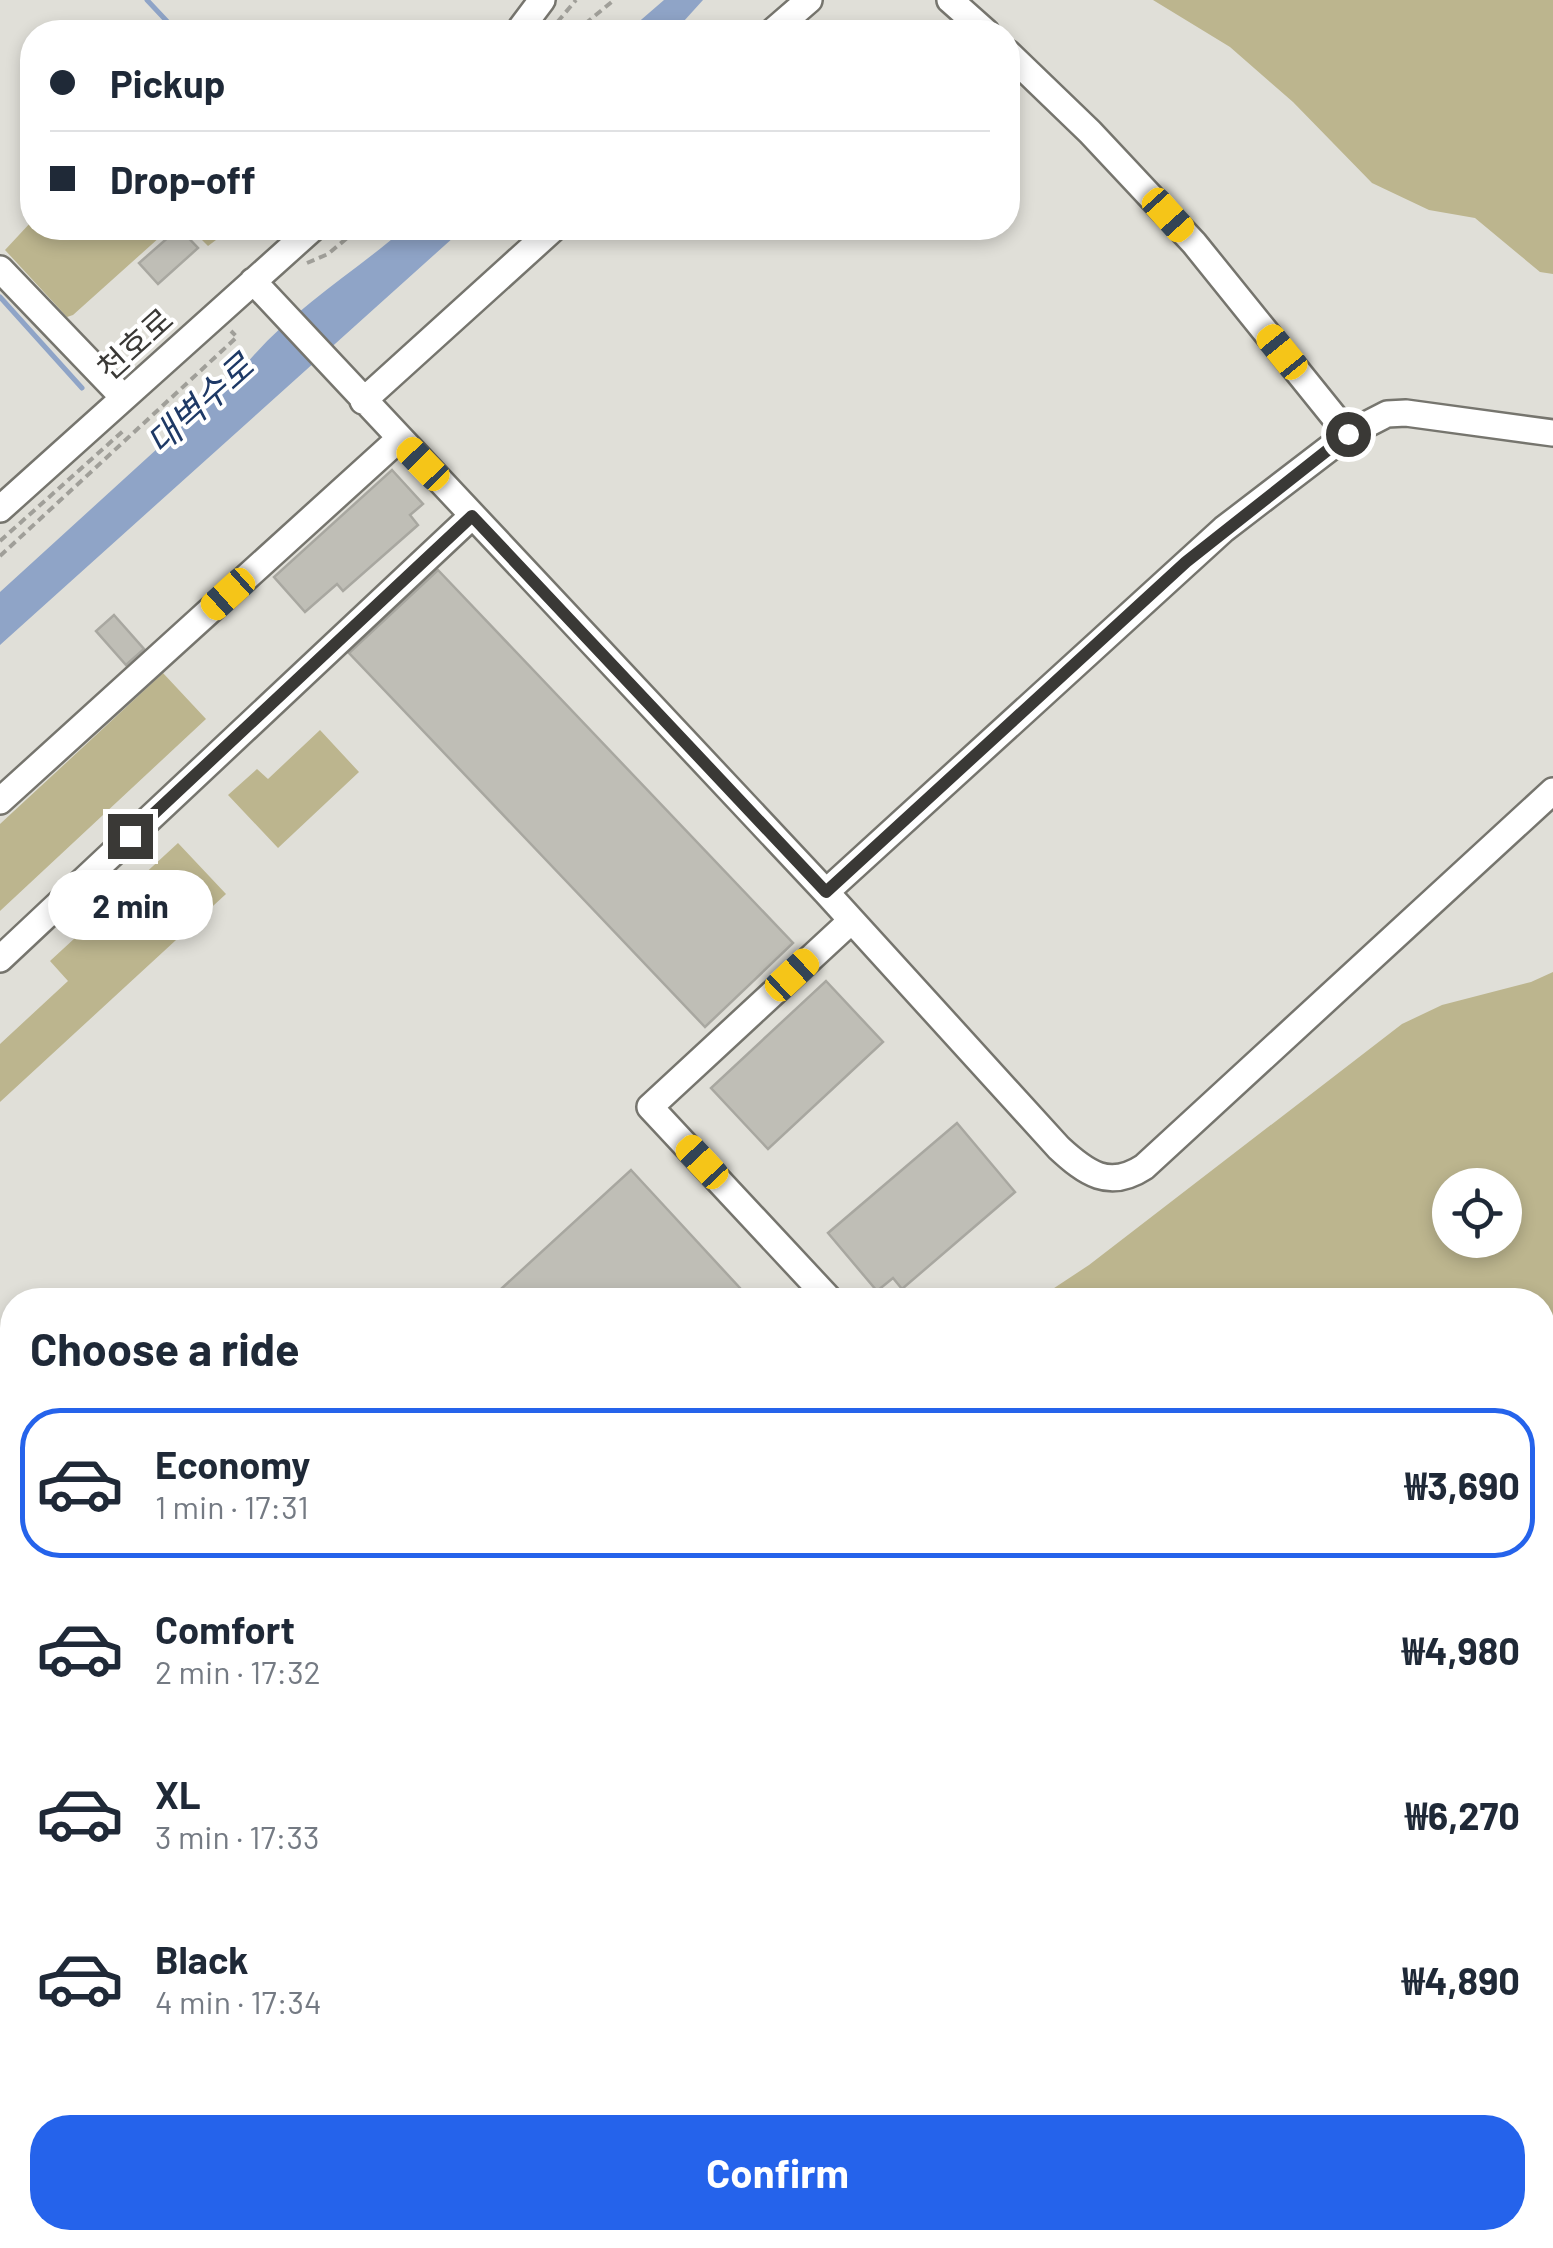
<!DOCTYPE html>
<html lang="en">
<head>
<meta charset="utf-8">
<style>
	:root { --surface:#fff; --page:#f2f2f3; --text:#1f2937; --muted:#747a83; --line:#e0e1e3; --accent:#2563eb }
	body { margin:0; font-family:Barlow,"Noto Sans KR",sans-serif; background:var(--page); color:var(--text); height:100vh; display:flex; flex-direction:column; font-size:38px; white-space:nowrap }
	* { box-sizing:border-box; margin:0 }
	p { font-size:32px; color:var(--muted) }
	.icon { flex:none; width:55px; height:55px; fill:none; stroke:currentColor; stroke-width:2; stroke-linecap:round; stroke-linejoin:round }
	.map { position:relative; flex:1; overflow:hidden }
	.panel { position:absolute; left:0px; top:1288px; width:1555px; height:962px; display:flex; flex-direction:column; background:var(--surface); border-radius:40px 40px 0 0; box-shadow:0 5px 15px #0003 }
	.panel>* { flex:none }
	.guide { position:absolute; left:20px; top:20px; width:1000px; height:220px; border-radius:40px; box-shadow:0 5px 15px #0003; display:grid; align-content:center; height:220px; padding:0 30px; background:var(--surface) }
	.tools { position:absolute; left:1432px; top:1168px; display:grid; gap:20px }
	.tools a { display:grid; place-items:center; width:90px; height:90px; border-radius:50%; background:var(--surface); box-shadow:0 5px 15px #0003; font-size:50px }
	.end { position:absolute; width:45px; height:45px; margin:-22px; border:12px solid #3a3936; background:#fff; box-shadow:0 0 0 5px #fff }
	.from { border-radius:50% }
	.bubble { position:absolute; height:70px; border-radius:35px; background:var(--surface); box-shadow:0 5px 15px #0003; font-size:32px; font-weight:700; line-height:70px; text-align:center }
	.car { position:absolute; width:30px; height:60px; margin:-30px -15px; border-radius:12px; box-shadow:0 0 8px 2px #0007; background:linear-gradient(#f5c518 24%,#345 0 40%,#f5c518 0 76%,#345 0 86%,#f5c518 0) }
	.guide b { display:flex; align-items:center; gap:35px; height:95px; font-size:38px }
	.guide b+b { border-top:2px solid var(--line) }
	.guide i { width:25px; height:25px; background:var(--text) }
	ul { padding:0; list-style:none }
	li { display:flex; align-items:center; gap:30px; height:150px; margin:0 20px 15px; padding:0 10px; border:5px solid transparent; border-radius:40px }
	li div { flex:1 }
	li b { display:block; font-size:38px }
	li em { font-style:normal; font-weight:700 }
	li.on { border-color:var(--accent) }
	li>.icon { width:90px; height:90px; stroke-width:1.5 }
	h2 { padding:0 30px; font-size:45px; line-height:120px }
	.primary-button { display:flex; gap:20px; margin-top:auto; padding:20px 30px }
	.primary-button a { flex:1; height:115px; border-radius:40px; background:var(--accent); color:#fff; font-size:40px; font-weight:700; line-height:115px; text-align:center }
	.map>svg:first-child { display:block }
	.green { fill:#bcb58e; fill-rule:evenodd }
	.water { fill:#8fa4c7 }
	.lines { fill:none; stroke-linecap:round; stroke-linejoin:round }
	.stream { stroke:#8fa4c7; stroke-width:5 }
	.building { fill:#bfbeb6; stroke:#a8a7a0; stroke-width:2.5 }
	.minor-casing { stroke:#76756e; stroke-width:30 }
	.path { stroke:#a09f99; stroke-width:4; stroke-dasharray:8 5; stroke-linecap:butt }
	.minor { stroke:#fff; stroke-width:25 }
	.route { stroke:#3a3936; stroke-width:12 }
	.labels { text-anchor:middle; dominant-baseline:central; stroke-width:8; stroke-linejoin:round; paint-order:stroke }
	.street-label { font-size:32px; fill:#3a3936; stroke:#fff }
	.water-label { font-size:35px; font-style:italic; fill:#1e3966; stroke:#fff }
</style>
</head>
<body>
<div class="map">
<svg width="1553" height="2248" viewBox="0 0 1553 2248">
	<rect width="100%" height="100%" fill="#e0dfd8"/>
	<path class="green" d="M 1153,0 L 1553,0 L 1553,274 L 1540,272 L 1475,218 L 1429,210 L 1372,183 L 1293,102 L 1230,47 Z
		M 32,221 L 32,228 L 170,228 L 73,315 L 67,317 L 5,250 Z
		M 190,228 L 232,228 L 208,246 Z
		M 163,673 L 206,719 L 0,911 L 0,824 Z
		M 320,730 L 359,772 L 278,848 L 228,795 L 257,769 L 268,779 Z
		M 178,843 L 226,894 L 0,1102 L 0,1044 L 68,981 L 50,961 Z
		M 1553,972 L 1553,2248 L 1442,2248 L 1432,2238 L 1542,2238 L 1542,1300 L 1036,1300 L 1089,1265 L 1402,1024 L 1442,1005 L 1531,982 ZM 1450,1185 L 1505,1185 L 1505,1240 L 1450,1240 Z
		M 0,1475 L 12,1489 L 12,1528 L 0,1515 Z
		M 1210,2238 L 1368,2238 L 1364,2248 L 1206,2248 Z"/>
	<path class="water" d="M 664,0 L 703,0 L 674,32 L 627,32 Z
		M 405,228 L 464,228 L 0,645 L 0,592 L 237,376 C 282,315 349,277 405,228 Z"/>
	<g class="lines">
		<path class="stream" d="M 147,0 L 177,32
			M 0,297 L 82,388
			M 0,1535 L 12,1549"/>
	</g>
	<path class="building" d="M 179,228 L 198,248 L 158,284 L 139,263 Z
		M 392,470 L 423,504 L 410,515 L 418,525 L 343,591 L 337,584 L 305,612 L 274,577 Z
		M 438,570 L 793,943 L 705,1027 L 349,653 Z
		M 114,615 L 144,649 L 126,665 L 96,631 Z
		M 826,981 L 883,1042 L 768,1149 L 711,1088 Z
		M 957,1123 L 1015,1192 L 902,1289 L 893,1278 L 877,1291 L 828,1233 Z
		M 631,1170 L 751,1300 L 489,1300 Z"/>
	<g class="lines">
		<defs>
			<path id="minor" d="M 950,0 L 986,32
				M 518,32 L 542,0
				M 772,32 L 809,0
				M 1008,53 L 1090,132 L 1194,243 L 1348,434
				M 0,269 L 122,396
				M 253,281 L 826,892 L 1059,1148 C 1086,1173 1109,1190 1144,1167 L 1553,791
				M 363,401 L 554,228
				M 0,509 L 313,228
				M 0,801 L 399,439
				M 826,892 L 1224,529 L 1348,434 L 1387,414 L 1406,413 L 1553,433
				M 0,959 L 472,516
				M 830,1300 L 650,1107 L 851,921
				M 0,1578 L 12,1591
				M 0,2053 L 12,2041
				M 0,2100 L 12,2114
				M 127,2238 L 137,2248
				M 600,2248 L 614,2238
				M 1198,2248 L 1200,2240"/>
		</defs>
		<use href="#minor" class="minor-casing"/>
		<path class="path" d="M 549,32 L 576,0
			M 575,32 L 614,0
			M 332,238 L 344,228
			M 307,263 L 328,254 L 359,228
			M 0,541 L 123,431
			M 0,556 L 237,337 L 231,331"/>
		<use href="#minor" class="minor"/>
	</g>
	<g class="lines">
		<path class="route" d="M 130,836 L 472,516 L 826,892 L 1186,562 L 1348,434"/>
	</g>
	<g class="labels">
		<g class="street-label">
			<text transform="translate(134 343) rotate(-42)">천호로</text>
		</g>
		<g class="water-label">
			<text transform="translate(199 403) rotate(-42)">대벽수로</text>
		</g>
	</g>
</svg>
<div class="tools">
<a><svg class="icon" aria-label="locate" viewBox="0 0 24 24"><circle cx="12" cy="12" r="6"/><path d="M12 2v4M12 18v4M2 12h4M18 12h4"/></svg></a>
</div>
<i class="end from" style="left:1348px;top:434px"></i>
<i class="end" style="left:130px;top:836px"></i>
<div class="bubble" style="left:48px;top:870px;width:165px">2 min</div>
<i class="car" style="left:1168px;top:215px;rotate:138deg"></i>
<i class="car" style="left:1282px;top:352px;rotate:321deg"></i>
<i class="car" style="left:423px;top:464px;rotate:316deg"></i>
<i class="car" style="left:228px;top:594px;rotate:228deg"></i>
<i class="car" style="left:792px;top:975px;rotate:47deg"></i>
<i class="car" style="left:702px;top:1162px;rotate:317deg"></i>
<div class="guide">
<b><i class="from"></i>Pickup</b>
<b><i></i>Drop-off</b>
</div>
<section class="panel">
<h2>Choose a ride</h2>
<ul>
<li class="on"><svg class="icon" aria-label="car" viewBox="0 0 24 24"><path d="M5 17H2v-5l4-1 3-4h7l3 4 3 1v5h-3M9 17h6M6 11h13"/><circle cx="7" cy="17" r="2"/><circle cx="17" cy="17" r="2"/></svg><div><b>Economy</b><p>1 min · 17:31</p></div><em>₩3,690</em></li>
<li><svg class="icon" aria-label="car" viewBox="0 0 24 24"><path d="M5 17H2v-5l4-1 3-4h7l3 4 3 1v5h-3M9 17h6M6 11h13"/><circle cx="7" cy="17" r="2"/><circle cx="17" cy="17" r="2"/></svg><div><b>Comfort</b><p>2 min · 17:32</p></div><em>₩4,980</em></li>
<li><svg class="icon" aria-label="car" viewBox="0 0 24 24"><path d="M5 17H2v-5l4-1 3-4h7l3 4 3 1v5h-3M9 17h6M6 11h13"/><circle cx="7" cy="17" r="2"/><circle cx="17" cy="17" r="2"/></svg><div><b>XL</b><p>3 min · 17:33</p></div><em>₩6,270</em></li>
<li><svg class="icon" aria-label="car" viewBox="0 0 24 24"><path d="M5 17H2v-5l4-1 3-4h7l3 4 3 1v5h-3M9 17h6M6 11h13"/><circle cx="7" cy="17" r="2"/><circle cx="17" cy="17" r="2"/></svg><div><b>Black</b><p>4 min · 17:34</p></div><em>₩4,890</em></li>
</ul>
<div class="primary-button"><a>Confirm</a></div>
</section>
</div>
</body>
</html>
